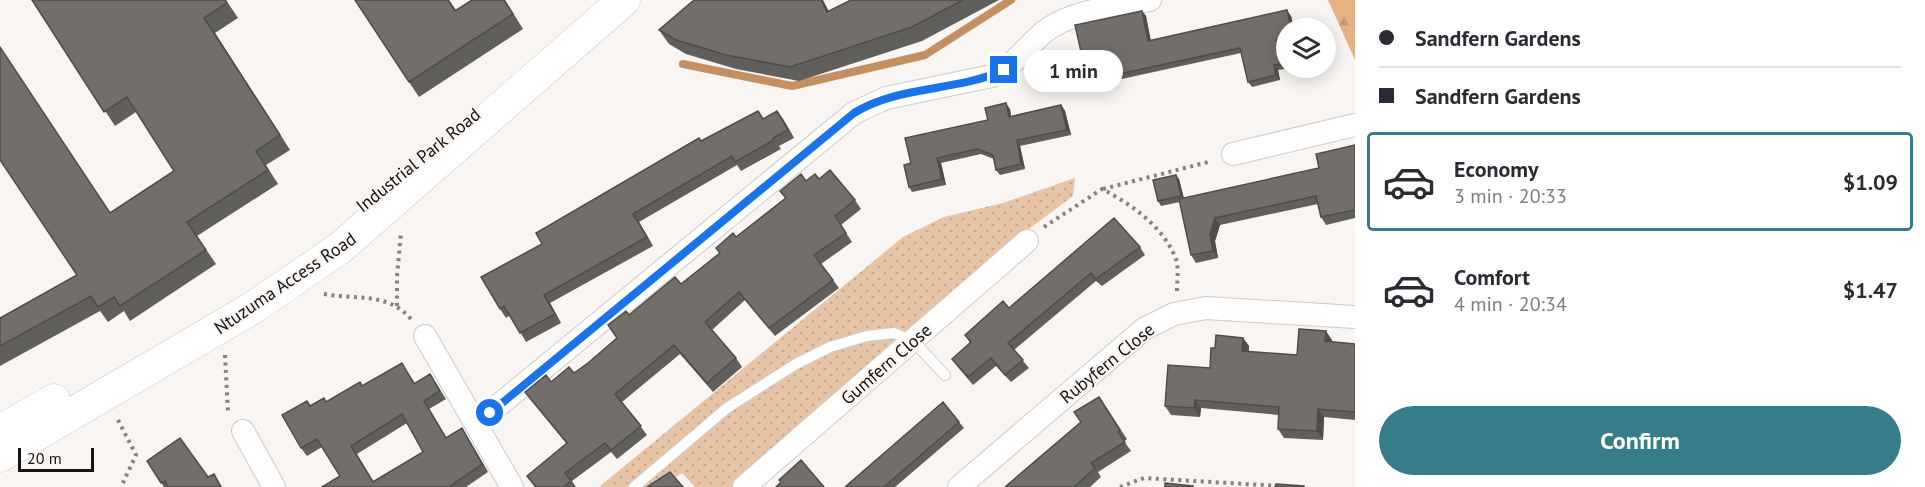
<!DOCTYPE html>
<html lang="en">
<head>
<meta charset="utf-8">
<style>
	:root { --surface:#fff; --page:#f7f7f7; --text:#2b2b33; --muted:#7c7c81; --line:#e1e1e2; --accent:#367c89 }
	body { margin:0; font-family:"PT Sans",sans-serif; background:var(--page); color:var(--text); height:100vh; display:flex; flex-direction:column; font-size:22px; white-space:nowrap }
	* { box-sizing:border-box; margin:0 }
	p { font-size:20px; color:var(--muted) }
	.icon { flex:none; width:33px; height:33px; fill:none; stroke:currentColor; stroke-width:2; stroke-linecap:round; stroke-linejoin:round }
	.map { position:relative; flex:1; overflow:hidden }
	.side { display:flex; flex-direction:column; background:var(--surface); width:570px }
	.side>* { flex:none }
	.banner { display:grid; align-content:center; height:132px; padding:0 24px; background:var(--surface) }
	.controls { position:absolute; left:1276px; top:18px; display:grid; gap:12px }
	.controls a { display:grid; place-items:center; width:60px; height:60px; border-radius:50%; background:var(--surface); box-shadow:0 3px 15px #0003; font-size:30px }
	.scale { position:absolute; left:18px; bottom:15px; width:76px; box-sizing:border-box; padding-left:6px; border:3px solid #141312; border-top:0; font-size:16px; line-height:21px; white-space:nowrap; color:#141312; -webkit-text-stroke:4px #f9f5f2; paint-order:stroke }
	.end { position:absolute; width:27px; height:27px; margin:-14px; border:8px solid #1a73e8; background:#fff; box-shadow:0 0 0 3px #fff }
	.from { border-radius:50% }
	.bubble { position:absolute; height:42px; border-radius:21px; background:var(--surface); box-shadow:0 3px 15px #0003; font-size:20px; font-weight:700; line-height:42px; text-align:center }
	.banner b { display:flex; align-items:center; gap:21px; height:57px; font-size:22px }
	.banner b+b { border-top:2px solid var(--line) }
	.banner i { width:15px; height:15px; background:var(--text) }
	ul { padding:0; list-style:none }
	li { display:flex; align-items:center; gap:18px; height:99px; margin:0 12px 9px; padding:0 12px; border:3px solid transparent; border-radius:6px }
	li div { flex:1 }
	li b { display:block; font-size:22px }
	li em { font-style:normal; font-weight:700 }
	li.current { border-color:var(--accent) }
	li>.icon { width:54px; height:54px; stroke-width:1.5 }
	.cta { display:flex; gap:12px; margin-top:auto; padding:12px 24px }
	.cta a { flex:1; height:69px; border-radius:36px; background:var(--accent); color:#fff; font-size:24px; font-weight:700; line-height:69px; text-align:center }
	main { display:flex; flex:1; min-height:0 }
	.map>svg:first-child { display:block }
	.grass { fill:url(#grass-dots) }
	.forest { fill:url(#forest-firs) }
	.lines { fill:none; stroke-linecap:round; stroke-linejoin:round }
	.stream { stroke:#c39064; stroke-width:8 }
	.lane-casing { stroke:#cecbc8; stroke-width:12 }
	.street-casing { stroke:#cecbc8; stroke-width:24 }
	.secondary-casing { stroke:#cecbc8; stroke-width:33 }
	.path { stroke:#858280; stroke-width:4; stroke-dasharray:3 4.5; stroke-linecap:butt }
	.lane { stroke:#fff; stroke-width:10 }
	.street { stroke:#fff; stroke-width:22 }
	.secondary { stroke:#fff; stroke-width:32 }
	.wall { fill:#615f5c; fill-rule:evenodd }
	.shaded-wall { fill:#4f4d4b }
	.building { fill:#716e6b; stroke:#4f4d4b; stroke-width:1.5; fill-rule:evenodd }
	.route { stroke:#1a73e8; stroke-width:8 }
	.labels { text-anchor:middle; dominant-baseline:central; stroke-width:4.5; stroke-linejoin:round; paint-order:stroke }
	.street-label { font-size:18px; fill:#141312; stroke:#f9f5f2 }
</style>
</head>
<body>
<main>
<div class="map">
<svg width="1355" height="487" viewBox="0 0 1355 487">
	<defs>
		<pattern id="grass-dots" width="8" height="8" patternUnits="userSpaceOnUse" patternTransform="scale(1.5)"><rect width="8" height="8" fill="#e8c4a7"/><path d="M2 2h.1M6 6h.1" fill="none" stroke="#c6a88f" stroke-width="1.8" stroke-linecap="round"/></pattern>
		<pattern id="forest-firs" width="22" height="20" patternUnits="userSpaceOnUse" patternTransform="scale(1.5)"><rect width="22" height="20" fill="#e6b285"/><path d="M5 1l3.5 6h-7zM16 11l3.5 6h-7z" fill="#c49872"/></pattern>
	</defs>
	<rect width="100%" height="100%" fill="#f9f5f2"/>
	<path class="grass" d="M 1075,178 L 1073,196 L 1013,241 L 732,487 L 695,487 L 682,473 L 662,487 L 599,487 L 903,237 L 944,217 L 1003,203 Z"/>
	<path class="forest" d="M 1328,0 L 1355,0 L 1355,60 Z"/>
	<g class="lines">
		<path class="stream" d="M 683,64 L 792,86 L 925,55 L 1011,0"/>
		<defs>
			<path id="lane" d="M 634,487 L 727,408 L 796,364 L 830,347 L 867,336 L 894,333 L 913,341 L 945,375"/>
			<path id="street" d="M 1233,154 L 1355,125
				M 425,336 L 512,487
				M 477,423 L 854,113 L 886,98 L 992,76 C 1014,66 1026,47 1044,32 C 1072,10 1116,7 1150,0
				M 243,431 L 274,487
				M 744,487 L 1027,241
				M 959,487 L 1144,329 L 1174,314 L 1206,308 L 1355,317"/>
			<path id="secondary" d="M 0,431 L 54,400
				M 0,456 L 254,307 L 340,248 L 624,0"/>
		</defs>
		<use href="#lane" class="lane-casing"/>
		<use href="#street" class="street-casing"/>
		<use href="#secondary" class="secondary-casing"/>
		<path class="path" d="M 1103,189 L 1212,161
			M 1044,227 L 1102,189 C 1131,204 1163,226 1176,259 C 1179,268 1177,282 1177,291
			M 324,294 C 356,300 388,292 411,319
			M 397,306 L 397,276 L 401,233
			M 225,355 L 228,413
			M 118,420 L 136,455 L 121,487
			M 1120,487 L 1144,478 L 1280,486"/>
		<use href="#lane" class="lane"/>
		<use href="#street" class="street"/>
		<use href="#secondary" class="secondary"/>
	</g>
	<path class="wall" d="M 32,0 L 226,0 L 238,18 L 215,33 L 290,150 L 266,165 L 278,184 L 197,236 L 216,264 L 130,321 L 124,311 L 108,322 L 100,311 L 0,366 L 0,318 L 77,275 L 111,213 L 174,171 L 136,112 L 115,126 Z
		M 449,0 L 456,10 L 505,0 L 523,29 L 419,97 L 409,82 Z
		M 851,0 L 999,0 L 922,41 L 799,81 L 736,69 L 686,54 L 669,44 L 659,30 L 829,11 Z
		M 1142,11 L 1146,16 L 1150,40 L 1291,16 L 1294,28 L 1287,28 L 1287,43 L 1279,45 L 1285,69 L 1278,70 L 1280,80 L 1252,87 L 1248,82 L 1241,53 L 1085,87 L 1082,82 L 1082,56 Z
		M 1061,105 L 1065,111 L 1071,135 L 1020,146 L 1025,169 L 1000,175 L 996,170 L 994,159 L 981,154 L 941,163 L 946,185 L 912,192 L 909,187 L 911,163 L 988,120 L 1010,109 L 1011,116 Z
		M 763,118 L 783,119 L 794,138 L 779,146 L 781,149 L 741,171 L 737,165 L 639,222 L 653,246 L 550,303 L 561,323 L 526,342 L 510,315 L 506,318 L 500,309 L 542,244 L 701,141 Z
		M 1355,145 L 1355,218 L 1326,225 L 1321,217 L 1318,204 L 1220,225 L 1215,241 L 1218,258 L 1196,263 L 1191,255 L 1180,202 L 1161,206 L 1158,201 L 1179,179 L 1184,198 L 1319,168 Z
		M 819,179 L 855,200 L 861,209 L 841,225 L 852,242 L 821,264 L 839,288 L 775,336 L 745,300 L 712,330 L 736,358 L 742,367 L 713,392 L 680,354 L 622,402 L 647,435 L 617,459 L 611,452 L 572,481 L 576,487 L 535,487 L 527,476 L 567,444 L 525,392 L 574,373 L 588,363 L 617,338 L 629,315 L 681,284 L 720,253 L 716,248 L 736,237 L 785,198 L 780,191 L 806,181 Z
		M 1140,247 L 1145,255 L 1102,286 L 1096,281 L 1014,350 L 1029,368 L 1011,382 L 996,366 L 973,385 L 957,366 L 952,359 L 970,343 L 965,335 L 1009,308 Z
		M 1243,338 L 1249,346 L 1249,352 L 1297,355 L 1332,340 L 1332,342 L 1355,344 L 1355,420 L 1324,417 L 1323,440 L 1284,438 L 1278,429 L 1279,415 L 1201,408 L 1200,417 L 1171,415 L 1165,406 L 1210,368 L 1215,348 Z
		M 407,371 L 415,383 L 430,374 L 446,399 L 429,409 L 446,438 L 462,428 L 488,472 L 466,487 L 322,487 L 340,476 L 322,447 L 307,456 L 301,448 L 310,406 L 326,402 ZM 407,423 L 423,452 L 373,481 L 357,454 Z
		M 1105,406 L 1127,439 L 1124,441 L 1131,451 L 1098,472 L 1101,477 L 1090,487 L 1005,487 Z
		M 959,422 L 964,428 L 895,487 L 845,487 Z
		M 147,461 L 208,477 L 214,474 L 222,487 L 164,487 Z"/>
	<path class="shaded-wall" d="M 821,0 L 823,0 L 837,27 L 827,12 Z
		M 1287,10 L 1291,16 L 1294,28 L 1291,28 Z
		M 1142,11 L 1146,16 L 1152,46 L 1148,41 Z
		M 204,18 L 215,33 L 290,150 L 280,135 Z
		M 1276,40 L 1279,45 L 1285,69 L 1282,64 Z
		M 1274,65 L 1278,70 L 1280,80 L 1276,75 Z
		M 1006,103 L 1010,109 L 1012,122 L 1009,117 Z
		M 1061,105 L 1065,111 L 1071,135 L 1067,130 Z
		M 777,111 L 783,119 L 794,138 L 788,130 Z
		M 1017,140 L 1020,146 L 1025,169 L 1021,164 Z
		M 937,158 L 941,163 L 946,185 L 942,179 Z
		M 1176,175 L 1179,179 L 1184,200 L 1181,196 Z
		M 633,214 L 639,222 L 653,246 L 647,237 Z
		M 1215,218 L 1220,225 L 1215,241 L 1218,258 L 1213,251 L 1210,234 Z
		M 544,295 L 550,303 L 561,323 L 555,314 Z
		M 1326,331 L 1332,340 L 1331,350 L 1325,341 Z
		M 1243,338 L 1249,346 L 1248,359 L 1242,351 Z
		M 1195,400 L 1201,408 L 1200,417 L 1194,408 Z
		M 1318,409 L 1324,417 L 1323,440 L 1317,431 Z
		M 462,428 L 467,436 L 488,472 L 482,464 Z"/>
	<path class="building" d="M 32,0 L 225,0 L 227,3 L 204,18 L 280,135 L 256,151 L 268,170 L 187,222 L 206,250 L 120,306 L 114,297 L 98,307 L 91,296 L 0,346 L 0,318 L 77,275 L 0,160 L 0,47 L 110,213 L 174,171 L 127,97 L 104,112 Z
		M 355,0 L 448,0 L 455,11 L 472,0 L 504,0 L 513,14 L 409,82 Z
		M 694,0 L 821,0 L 827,12 L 851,0 L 963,0 L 912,27 L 790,67 L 726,55 L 676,40 L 659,30 Z
		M 1287,10 L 1291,28 L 1287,28 L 1287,37 L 1276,40 L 1282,64 L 1274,65 L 1276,75 L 1248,82 L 1240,48 L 1082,82 L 1076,57 L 1082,56 L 1075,25 L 1142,11 L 1148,41 Z
		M 1006,103 L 1009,117 L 1061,105 L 1067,130 L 1017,140 L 1021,164 L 996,170 L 993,155 L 977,149 L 937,158 L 942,179 L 909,187 L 904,165 L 911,163 L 905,138 L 988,120 L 985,108 Z
		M 758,111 L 763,119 L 777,111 L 788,130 L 773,138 L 774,140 L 735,162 L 732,156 L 633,214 L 647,237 L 544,295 L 555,314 L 520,333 L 504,306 L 500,309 L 481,277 L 542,244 L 536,233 L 699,138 L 701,141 Z
		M 1355,145 L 1355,210 L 1321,217 L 1316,196 L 1215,218 L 1210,234 L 1213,251 L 1191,255 L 1179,199 L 1319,168 L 1316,154 Z
		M 830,170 L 855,200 L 835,216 L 846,233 L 814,255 L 833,280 L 769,328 L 739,292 L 705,322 L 736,358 L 707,383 L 674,345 L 615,394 L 641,426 L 611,450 L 605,443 L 565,473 L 571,481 L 563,487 L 536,487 L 527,476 L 567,443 L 525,392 L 546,375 L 551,382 L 569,367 L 574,373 L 588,363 L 617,338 L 608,325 L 626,311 L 629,315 L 675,277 L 681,284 L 720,253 L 716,248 L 733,233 L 736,237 L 786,198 L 780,191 L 801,174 L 806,181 L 815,174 L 819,179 Z
		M 1176,175 L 1181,196 L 1158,201 L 1153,180 Z
		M 1114,218 L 1140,247 L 1096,279 L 1091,273 L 1008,343 L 1023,360 L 1005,375 L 991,358 L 968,377 L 952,359 L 971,342 L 965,335 L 1003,301 L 1009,308 Z
		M 1299,329 L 1326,331 L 1325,341 L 1355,344 L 1355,412 L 1318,409 L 1317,431 L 1278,429 L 1279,407 L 1195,400 L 1194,408 L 1165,406 L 1168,365 L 1210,368 L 1211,348 L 1215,348 L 1216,335 L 1243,338 L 1242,351 L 1297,355 Z
		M 402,363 L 414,384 L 430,374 L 440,391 L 424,401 L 446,438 L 462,428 L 482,464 L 449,487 L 322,487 L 340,476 L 317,439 L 301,448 L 282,415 L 307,401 L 310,406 L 324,398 L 326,402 L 360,382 L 362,386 ZM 402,414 L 423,452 L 373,482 L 351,446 Z
		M 1099,397 L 1120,430 L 1118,432 L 1125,442 L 1091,463 L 1095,468 L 1074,487 L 1005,487 L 1081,422 L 1074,412 Z
		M 943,402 L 959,422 L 884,487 L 845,487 Z
		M 180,438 L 208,477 L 214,474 L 221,487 L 168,487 L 165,481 L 161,483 L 147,461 Z
		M 801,460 L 824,487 L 776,487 L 781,482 L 779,480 Z
		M 670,472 L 683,487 L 647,487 Z
		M 1165,483 L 1193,486 L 1193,487 L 1165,487 Z
		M 1276,484 L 1304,486 L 1304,487 L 1275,487 Z"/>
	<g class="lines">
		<path class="route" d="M 490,413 L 854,113 C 899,85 956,92 1004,70"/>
	</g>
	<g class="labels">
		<g class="street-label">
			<text transform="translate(418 160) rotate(-39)">Industrial Park Road</text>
			<text transform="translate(285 283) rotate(-34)">Ntuzuma Access Road</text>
			<text transform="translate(1107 363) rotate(-39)">Rubyfern Close</text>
			<text transform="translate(886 364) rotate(-41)">Gumfern Close</text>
		</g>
	</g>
</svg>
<div class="controls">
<a><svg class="icon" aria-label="layers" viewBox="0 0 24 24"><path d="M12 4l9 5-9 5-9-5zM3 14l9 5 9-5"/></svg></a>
</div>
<div class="scale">20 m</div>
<i class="end from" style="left:490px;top:413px"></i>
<i class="end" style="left:1004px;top:70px"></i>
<div class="bubble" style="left:1024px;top:50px;width:99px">1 min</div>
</div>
<section class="side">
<div class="banner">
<b><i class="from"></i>Sandfern Gardens</b>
<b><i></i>Sandfern Gardens</b>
</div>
<ul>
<li class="current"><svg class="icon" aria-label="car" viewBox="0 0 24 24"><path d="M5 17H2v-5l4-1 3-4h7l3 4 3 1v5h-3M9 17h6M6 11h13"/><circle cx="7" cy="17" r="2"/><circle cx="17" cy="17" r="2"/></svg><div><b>Economy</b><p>3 min · 20:33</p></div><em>$1.09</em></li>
<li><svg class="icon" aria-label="car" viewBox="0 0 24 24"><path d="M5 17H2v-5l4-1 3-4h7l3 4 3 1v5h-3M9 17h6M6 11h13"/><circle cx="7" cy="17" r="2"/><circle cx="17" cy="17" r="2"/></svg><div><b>Comfort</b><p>4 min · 20:34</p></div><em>$1.47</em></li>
</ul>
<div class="cta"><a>Confirm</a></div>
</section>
</main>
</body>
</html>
